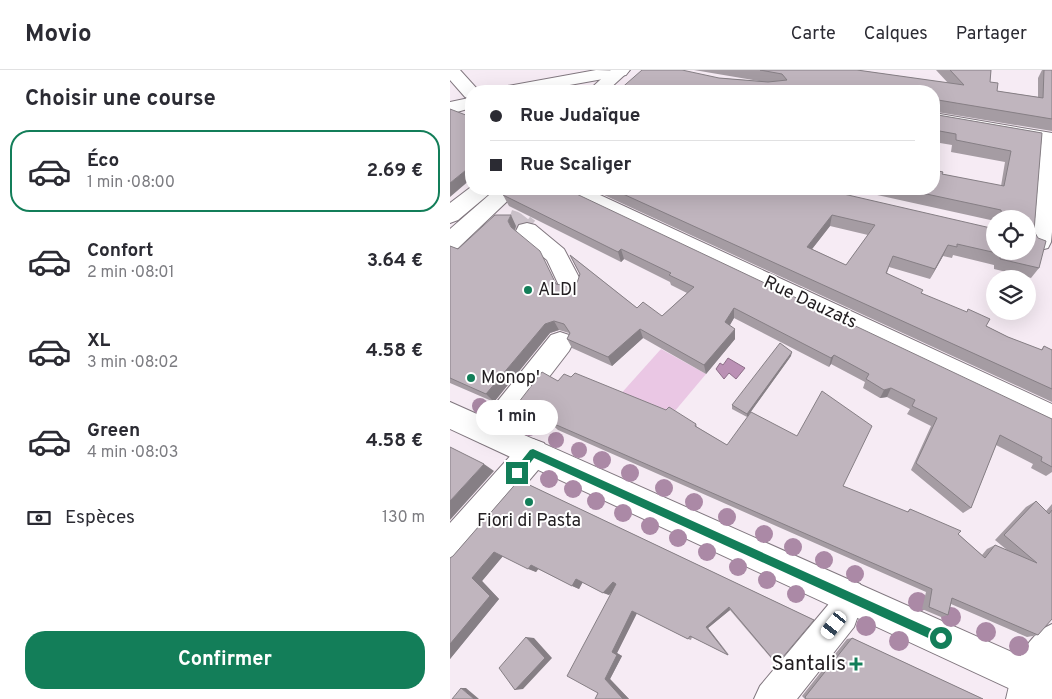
<!DOCTYPE html>
<html lang="fr">
<head>
<meta charset="utf-8">
<style>
	:root { --surface:#fff; --page:#f2f2f3; --text:#2b2b33; --muted:#7c7c81; --line:#e1e1e2; --accent:#137e59 }
	body { margin:0; font-family:Overpass,sans-serif; background:var(--page); color:var(--text); height:100vh; display:flex; flex-direction:column; font-size:19px; white-space:nowrap }
	* { box-sizing:border-box; margin:0 }
	p { font-size:16px; color:var(--muted) }
	.icon { flex:none; width:28px; height:28px; fill:none; stroke:currentColor; stroke-width:2; stroke-linecap:round; stroke-linejoin:round }
	.map { position:relative; flex:1; overflow:hidden }
	.sheet { display:flex; flex-direction:column; background:var(--surface); width:450px }
	.sheet>* { flex:none }
	.top-card { position:absolute; left:15px; top:15px; width:475px; height:110px; border-radius:20px; box-shadow:0 5px 20px #0002; display:grid; align-content:center; height:110px; padding:0 25px; background:var(--surface) }
	.buttons { position:absolute; left:536px; top:140px; display:grid; gap:10px }
	.buttons a { display:grid; place-items:center; width:50px; height:50px; border-radius:50%; background:var(--surface); box-shadow:0 5px 20px #0002; font-size:25px }
	.end { position:absolute; width:22px; height:22px; margin:-11px; border:6px solid #137e59; background:#fff; box-shadow:0 0 0 2px #fff }
	.from { border-radius:50% }
	.bubble { position:absolute; height:35px; border-radius:18px; background:var(--surface); box-shadow:0 5px 20px #0002; font-size:16px; font-weight:700; line-height:35px; text-align:center }
	.car { position:absolute; width:15px; height:30px; margin:-15px -8px; border-radius:6px; box-shadow:0 0 4px 1px #0007; background:linear-gradient(#fff 24%,#345 0 40%,#fff 0 76%,#345 0 86%,#fff 0) }
	.top-card b { display:flex; align-items:center; gap:18px; height:48px; font-size:19px }
	.top-card b+b { border-top:1px solid var(--line) }
	.top-card i { width:12px; height:12px; background:var(--text) }
	ul { padding:0; list-style:none }
	li { display:flex; align-items:center; gap:15px; height:82px; margin:0 10px 8px; padding:0 15px; border:2px solid transparent; border-radius:20px }
	li div { flex:1 }
	li b { display:block; font-size:19px }
	li em { font-style:normal; font-weight:700 }
	li.selected { border-color:var(--accent) }
	li>.icon { width:45px; height:45px; stroke-width:1.5 }
	h2 { padding:0 25px; font-size:22px; line-height:60px }
	.pay { display:flex; align-items:center; gap:12px; height:55px; padding:0 25px; font-size:19px }
	.pay p { margin-inline-start:auto }
	.button { display:flex; gap:10px; margin-top:auto; padding:10px 25px }
	.button a { flex:1; height:58px; border-radius:20px; background:var(--accent); color:#fff; font-size:20px; font-weight:700; line-height:58px; text-align:center }
	header { display:flex; align-items:center; gap:30px; box-sizing:border-box; height:70px; padding:0 25px; background:var(--surface); border-bottom:1px solid var(--line) }
	header strong { font-size:24px }
	nav { display:flex; gap:28px; margin-inline-start:auto; font-size:18px }
	main { display:flex; flex:1; min-height:0 }
	.map>svg:first-child { display:block }
	.green { fill:#eac7e4 }
	.water { fill:#bb91b5; stroke:#8d6e88 }
	.lines { fill:none; stroke-linecap:round; stroke-linejoin:round }
	.minor-tunnel-far1 { stroke:#cbc2ca; stroke-width:19; stroke-dasharray:19 10; stroke-linecap:butt }
	.minor-tunnel { stroke:#cbc2ca; stroke-width:26; stroke-dasharray:26 12; stroke-linecap:butt }
	.minor-casing { stroke:#81777f; stroke-width:2 }
	.major-casing { stroke:#81777f; stroke-width:2 }
	.minor { fill:#fff; fill-rule:evenodd }
	.major { fill:#fff; fill-rule:evenodd }
	.tree { fill:#ab89a6 }
	.wall { fill:#a59ca3; fill-rule:evenodd }
	.shaded-wall { fill:#867f85 }
	.building { fill:#c0b5be; stroke:#867f85; fill-rule:evenodd }
	.route { fill:#137e59 }
	.poi-dot { fill:#137e59; stroke:#fff; stroke-width:2 }
	.labels { text-anchor:middle; dominant-baseline:central; stroke-width:4; stroke-linejoin:round; paint-order:stroke }
	.poi-label { font-size:18px; fill:#211d20; stroke:#fff; text-anchor:start }
	.street-label { font-size:18px; fill:#211d20; stroke:#fff }
	.near-poi-label { font-size:21px; fill:#211d20; stroke:#fff; text-anchor:end }
</style>
</head>
<body>
<header>
<strong>Movio</strong>
<nav><a>Carte</a><a>Calques</a><a>Partager</a></nav>
</header>
<main>
<section class="sheet">
<h2>Choisir une course</h2>
<ul>
<li class="selected"><svg class="icon" aria-label="car" viewBox="0 0 24 24"><path d="M5 17H2v-5l4-1 3-4h7l3 4 3 1v5h-3M9 17h6M6 11h13"/><circle cx="7" cy="17" r="2"/><circle cx="17" cy="17" r="2"/></svg><div><b>Éco</b><p>1 min · 08:00</p></div><em>2.69 €</em></li>
<li><svg class="icon" aria-label="car" viewBox="0 0 24 24"><path d="M5 17H2v-5l4-1 3-4h7l3 4 3 1v5h-3M9 17h6M6 11h13"/><circle cx="7" cy="17" r="2"/><circle cx="17" cy="17" r="2"/></svg><div><b>Confort</b><p>2 min · 08:01</p></div><em>3.64 €</em></li>
<li><svg class="icon" aria-label="car" viewBox="0 0 24 24"><path d="M5 17H2v-5l4-1 3-4h7l3 4 3 1v5h-3M9 17h6M6 11h13"/><circle cx="7" cy="17" r="2"/><circle cx="17" cy="17" r="2"/></svg><div><b>XL</b><p>3 min · 08:02</p></div><em>4.58 €</em></li>
<li><svg class="icon" aria-label="car" viewBox="0 0 24 24"><path d="M5 17H2v-5l4-1 3-4h7l3 4 3 1v5h-3M9 17h6M6 11h13"/><circle cx="7" cy="17" r="2"/><circle cx="17" cy="17" r="2"/></svg><div><b>Green</b><p>4 min · 08:03</p></div><em>4.58 €</em></li>
</ul>
<div class="pay"><svg class="icon" aria-label="cash" viewBox="0 0 24 24"><path d="M3 7h18v10H3z"/><circle cx="12" cy="12" r="2"/></svg>Espèces<p>130 m</p></div>
<div class="button"><a>Confirmer</a></div>
</section>
<div class="map">
<svg width="602" height="629" viewBox="0 0 602 629">
	<rect width="100%" height="100%" fill="#f6ebf4"/>
	<path class="green" d="M 211,279 L 256,304 L 219,348 L 168,327 Z"/>
	<path class="water" d="M 278,288 L 295,298 L 286,309 L 279,303 L 274,309 L 266,299 L 270,293 L 273,295 Z"/>
	<g class="lines">
		<path class="minor-tunnel-far1" d="M 59,149 L 65,151 L 74,158"/>
		<path class="minor-tunnel" d="M 72,157 L 77,161"/>
		<defs>
			<path id="minor" d="M 0,0 L 10,0 L 29,21 L 21,21 L 21,38 L 0,44 L 0,32 L 19,28 L 15,27 L 0,10 Z
				M 146,0 L 179,1 L 176,5 L 170,6 L 86,21 L 49,21 L 52,17 L 58,16 Z
				M 484,43 L 602,63 L 602,162 L 601,172 L 598,178 L 590,180 L 582,178 L 579,172 L 588,73 L 484,55 Z
				M 108,119 L 137,119 L 602,334 L 602,361 L 112,124 Z
				M 77,153 L 85,155 L 114,179 L 133,215 L 130,222 L 121,224 L 112,222 L 97,190 L 69,167 L 66,161 L 69,155 Z
				M 110,262 L 119,265 L 123,273 L 119,281 L 49,372 L 39,376 L 29,372 L 24,363 L 29,354 L 101,265 Z
				M 83,369 L 94,373 L 98,383 L 94,393 L 12,489 L 0,493 L 0,453 L 72,373 Z
				M 398,509 L 410,514 L 415,526 L 404,557 L 347,629 L 304,629 L 310,616 L 378,535 L 386,514 Z
				M 602,554 L 602,602 L 597,613 L 594,629 L 556,629 C 562,601 574,566 602,554 Z"/>
			<path id="major" d="M 161,0 L 180,0 L 157,21 L 138,21 Z
				M 21,117 L 21,119 L 43,119 L 39,124 L 8,150 L 0,153 L 0,133 Z
				M 46,119 L 70,119 L 8,178 L 0,180 L 0,159 Z
				M 0,332 L 602,600 L 602,629 L 582,629 L 0,359 Z"/>
		</defs>
		<use href="#minor" class="minor-casing"/>
		<use href="#major" class="major-casing"/>
		<use href="#minor" class="minor"/>
		<use href="#major" class="major"/>
	</g>
	<g class="tree">
		<circle cx="30" cy="336" r="8"/>
		<circle cx="79" cy="358" r="8"/>
		<circle cx="106" cy="370" r="8"/>
		<circle cx="129" cy="380" r="8"/>
		<circle cx="152" cy="390" r="9"/>
		<circle cx="180" cy="403" r="9"/>
		<circle cx="99" cy="409" r="9"/>
		<circle cx="214" cy="418" r="9"/>
		<circle cx="123" cy="419" r="9"/>
		<circle cx="146" cy="431" r="9"/>
		<circle cx="244" cy="432" r="9"/>
		<circle cx="173" cy="443" r="9"/>
		<circle cx="277" cy="447" r="9"/>
		<circle cx="200" cy="456" r="9"/>
		<circle cx="314" cy="464" r="9"/>
		<circle cx="228" cy="468" r="9"/>
		<circle cx="343" cy="477" r="9"/>
		<circle cx="257" cy="482" r="9"/>
		<circle cx="374" cy="490" r="9"/>
		<circle cx="288" cy="497" r="9"/>
		<circle cx="405" cy="504" r="9"/>
		<circle cx="317" cy="510" r="9"/>
		<circle cx="346" cy="524" r="9"/>
		<circle cx="468" cy="532" r="10"/>
		<circle cx="501" cy="547" r="10"/>
		<circle cx="416" cy="556" r="10"/>
		<circle cx="536" cy="562" r="10"/>
		<circle cx="449" cy="571" r="10"/>
		<circle cx="569" cy="576" r="10"/>
	</g>
	<path class="wall" d="M 244,0 L 407,0 L 498,13 L 486,0 L 541,0 L 540,12 L 547,21 L 588,27 L 588,8 L 592,0 L 602,0 L 602,61 L 487,42 L 488,45 L 592,63 L 584,161 L 589,198 L 581,208 L 544,199 L 544,195 L 503,185 L 502,188 L 493,186 L 480,209 L 439,197 L 437,203 L 471,223 L 558,267 L 591,280 L 594,276 L 602,280 L 602,332 L 141,119 L 372,119 L 545,181 L 578,149 L 545,149 L 545,151 L 400,119 L 484,119 L 492,104 L 551,116 L 555,92 L 501,82 L 502,75 L 484,72 L 484,21 L 168,21 L 269,8 L 309,11 ZM 380,156 L 418,165 L 396,195 L 362,179 Z
		M 53,125 L 602,349 L 602,402 L 596,406 L 581,398 L 583,394 L 546,375 L 521,438 L 513,443 L 461,400 L 481,356 L 457,344 L 460,339 L 437,327 L 430,328 L 413,318 L 415,312 L 381,294 L 379,297 L 284,248 L 279,256 L 285,269 L 256,304 L 193,268 L 162,296 L 122,278 L 117,269 L 119,263 L 109,260 L 100,263 L 44,332 L 0,313 L 0,176 L 8,179 L 66,156 L 65,160 L 107,214 L 116,216 L 127,213 L 130,205 L 120,185 L 187,238 L 212,246 L 237,223 L 221,215 L 220,212 L 174,189 L 171,192 L 59,136 Z
		M 341,286 L 297,347 L 282,339 L 282,335 Z
		M 121,307 L 246,354 L 247,357 L 277,375 L 393,416 L 457,442 L 460,439 L 508,464 L 532,485 L 537,479 L 545,475 L 557,480 L 545,470 L 576,437 L 586,431 L 596,441 L 602,434 L 602,549 L 588,565 L 577,567 L 501,534 L 498,545 L 491,547 L 472,539 L 476,522 L 108,360 L 97,350 L 93,354 L 72,345 L 65,337 L 108,311 Z
		M 69,410 L 364,550 L 327,594 L 326,594 L 280,540 L 258,558 L 279,585 L 242,567 L 241,570 L 238,569 L 187,543 L 167,583 L 172,586 L 160,609 L 179,629 L 145,629 L 148,623 L 162,522 L 159,525 L 132,512 L 129,519 L 88,499 L 86,502 L 53,486 L 32,511 L 49,529 L 0,589 L 0,488 L 3,486 Z
		M 402,568 L 533,629 L 355,629 L 352,626 L 397,569 Z"/>
	<path class="shaded-wall" d="M 21,96 L 21,109 L 0,127 L 0,113 Z
		M 61,145 L 66,156 L 64,162 L 58,151 Z
		M 382,145 L 380,156 L 355,188 L 357,177 Z
		M 498,175 L 493,186 L 480,209 L 485,199 Z
		M 171,179 L 174,189 L 171,192 L 168,182 Z
		M 284,238 L 284,248 L 276,262 L 275,252 Z
		M 104,251 L 109,260 L 100,263 L 44,332 L 36,324 L 95,254 Z
		M 190,259 L 193,268 L 162,296 L 158,287 Z
		M 285,259 L 285,269 L 256,304 L 254,295 Z
		M 342,282 L 341,286 L 297,347 L 297,344 Z
		M 384,285 L 381,294 L 379,297 L 381,288 Z
		M 441,318 L 437,327 L 430,328 L 434,320 Z
		M 90,342 L 97,350 L 93,354 L 87,346 Z
		M 34,394 L 44,401 L 0,450 L 0,431 Z
		M 44,482 L 53,486 L 32,511 L 49,529 L 0,589 L 0,574 L 22,508 Z
		M 81,495 L 89,498 L 86,502 L 78,499 Z
		M 126,509 L 133,512 L 129,519 L 122,516 Z
		M 163,512 L 168,515 L 159,525 L 153,523 Z
		M 279,537 L 280,540 L 258,558 L 279,585 L 256,557 Z
		M 182,541 L 187,543 L 167,583 L 172,586 L 160,609 L 179,629 L 173,629 L 155,609 L 162,582 Z
		M 76,567 L 84,568 L 102,588 L 73,619 L 65,620 Z
		M 11,618 L 16,618 L 29,629 L 24,629 Z"/>
	<path class="building" d="M 192,0 L 232,0 L 269,8 L 318,12 L 337,10 L 332,4 L 310,0 L 407,0 L 514,15 L 500,0 L 541,0 L 540,12 L 548,13 L 547,21 L 593,28 L 594,0 L 602,0 L 602,49 L 488,30 L 486,32 L 488,45 L 592,63 L 584,161 L 588,168 L 596,171 L 589,198 L 550,189 L 551,184 L 507,174 L 507,177 L 498,175 L 485,199 L 443,186 L 436,203 L 473,220 L 471,223 L 517,242 L 518,239 L 540,249 L 536,256 L 558,267 L 592,280 L 594,276 L 602,280 L 602,319 L 162,119 L 372,119 L 545,159 L 545,181 L 578,181 L 578,149 L 552,149 L 551,140 L 453,119 L 484,119 L 484,100 L 493,102 L 492,104 L 554,116 L 561,81 L 506,70 L 506,64 L 484,60 L 484,21 L 168,21 ZM 382,145 L 425,155 L 396,195 L 357,177 Z
		M 0,39 L 21,47 L 21,96 L 0,113 Z
		M 60,119 L 116,119 L 602,349 L 602,397 L 591,391 L 592,387 L 550,365 L 521,438 L 466,393 L 487,348 L 462,336 L 465,330 L 441,318 L 434,320 L 416,309 L 419,304 L 384,285 L 381,288 L 284,238 L 275,252 L 285,259 L 254,295 L 190,259 L 158,287 L 117,269 L 120,263 L 114,254 L 104,251 L 95,254 L 36,324 L 0,308 L 0,176 L 8,179 L 45,145 L 61,145 L 58,151 L 61,157 L 90,181 L 106,214 L 116,216 L 127,213 L 130,204 L 120,185 L 187,238 L 193,232 L 212,246 L 244,217 L 219,205 L 221,203 L 171,179 L 168,182 L 53,125 Z
		M 330,273 L 342,282 L 297,344 L 282,335 Z
		M 92,302 L 108,311 L 114,304 L 121,307 L 125,303 L 216,340 L 219,337 L 246,354 L 245,356 L 277,375 L 301,342 L 347,366 L 372,321 L 422,356 L 393,416 L 458,442 L 460,439 L 511,461 L 508,464 L 535,488 L 545,475 L 587,493 L 554,465 L 586,431 L 599,444 L 602,440 L 602,549 L 588,565 L 502,528 L 498,545 L 479,537 L 482,519 L 102,353 L 90,342 L 87,346 L 65,337 Z
		M 0,377 L 34,394 L 0,431 Z
		M 69,410 L 364,550 L 327,594 L 279,537 L 256,557 L 278,585 L 240,566 L 238,569 L 182,541 L 162,582 L 167,585 L 155,609 L 173,629 L 145,629 L 148,623 L 117,606 L 166,514 L 163,512 L 153,523 L 126,509 L 122,516 L 81,495 L 78,499 L 44,482 L 22,508 L 40,526 L 0,574 L 0,488 L 3,486 Z
		M 76,567 L 95,588 L 65,620 L 49,598 Z
		M 402,568 L 533,629 L 356,629 L 355,627 Z
		M 11,618 L 24,629 L 2,629 Z"/>
	<path class="route" d="M 83,379 L 495,565 L 496,568 L 495,572 L 491,574 L 487,572 L 84,388 L 70,406 L 64,406 L 64,400 L 80,380 Z"/>
	<g class="poi-dot">
		<circle cx="78" cy="220" r="5"/>
		<circle cx="21" cy="308" r="5"/>
		<circle cx="79" cy="432" r="5"/>
		<path d="M403.5 586.5h5v5h5v5h-5v5h-5v-5h-5v-5h5z"/>
	</g>
	<g class="labels">
		<g class="poi-label">
			<text x="88" y="220">ALDI</text>
			<text x="31" y="308">Monop'</text>
			<text x="79" y="451" text-anchor="middle">Fiori di Pasta</text>
		</g>
		<g class="street-label">
			<text transform="translate(360 233) rotate(25)">Rue Dauzats</text>
		</g>
		<g class="near-poi-label">
			<text x="396" y="594">Santalis</text>
		</g>
	</g>
</svg>
<div class="buttons">
<a><svg class="icon" aria-label="locate" viewBox="0 0 24 24"><circle cx="12" cy="12" r="6"/><path d="M12 2v4M12 18v4M2 12h4M18 12h4"/></svg></a>
<a><svg class="icon" aria-label="layers" viewBox="0 0 24 24"><path d="M12 4l9 5-9 5-9-5zM3 14l9 5 9-5"/></svg></a>
</div>
<i class="end from" style="left:491px;top:568px"></i>
<i class="end" style="left:67px;top:403px"></i>
<div class="bubble" style="left:26px;top:330px;width:82px">1 min</div>
<i class="car" style="left:384px;top:555px;rotate:219deg"></i>
<div class="top-card">
<b><i class="from"></i>Rue Judaïque</b>
<b><i></i>Rue Scaliger</b>
</div>
</div>
</main>
</body>
</html>
